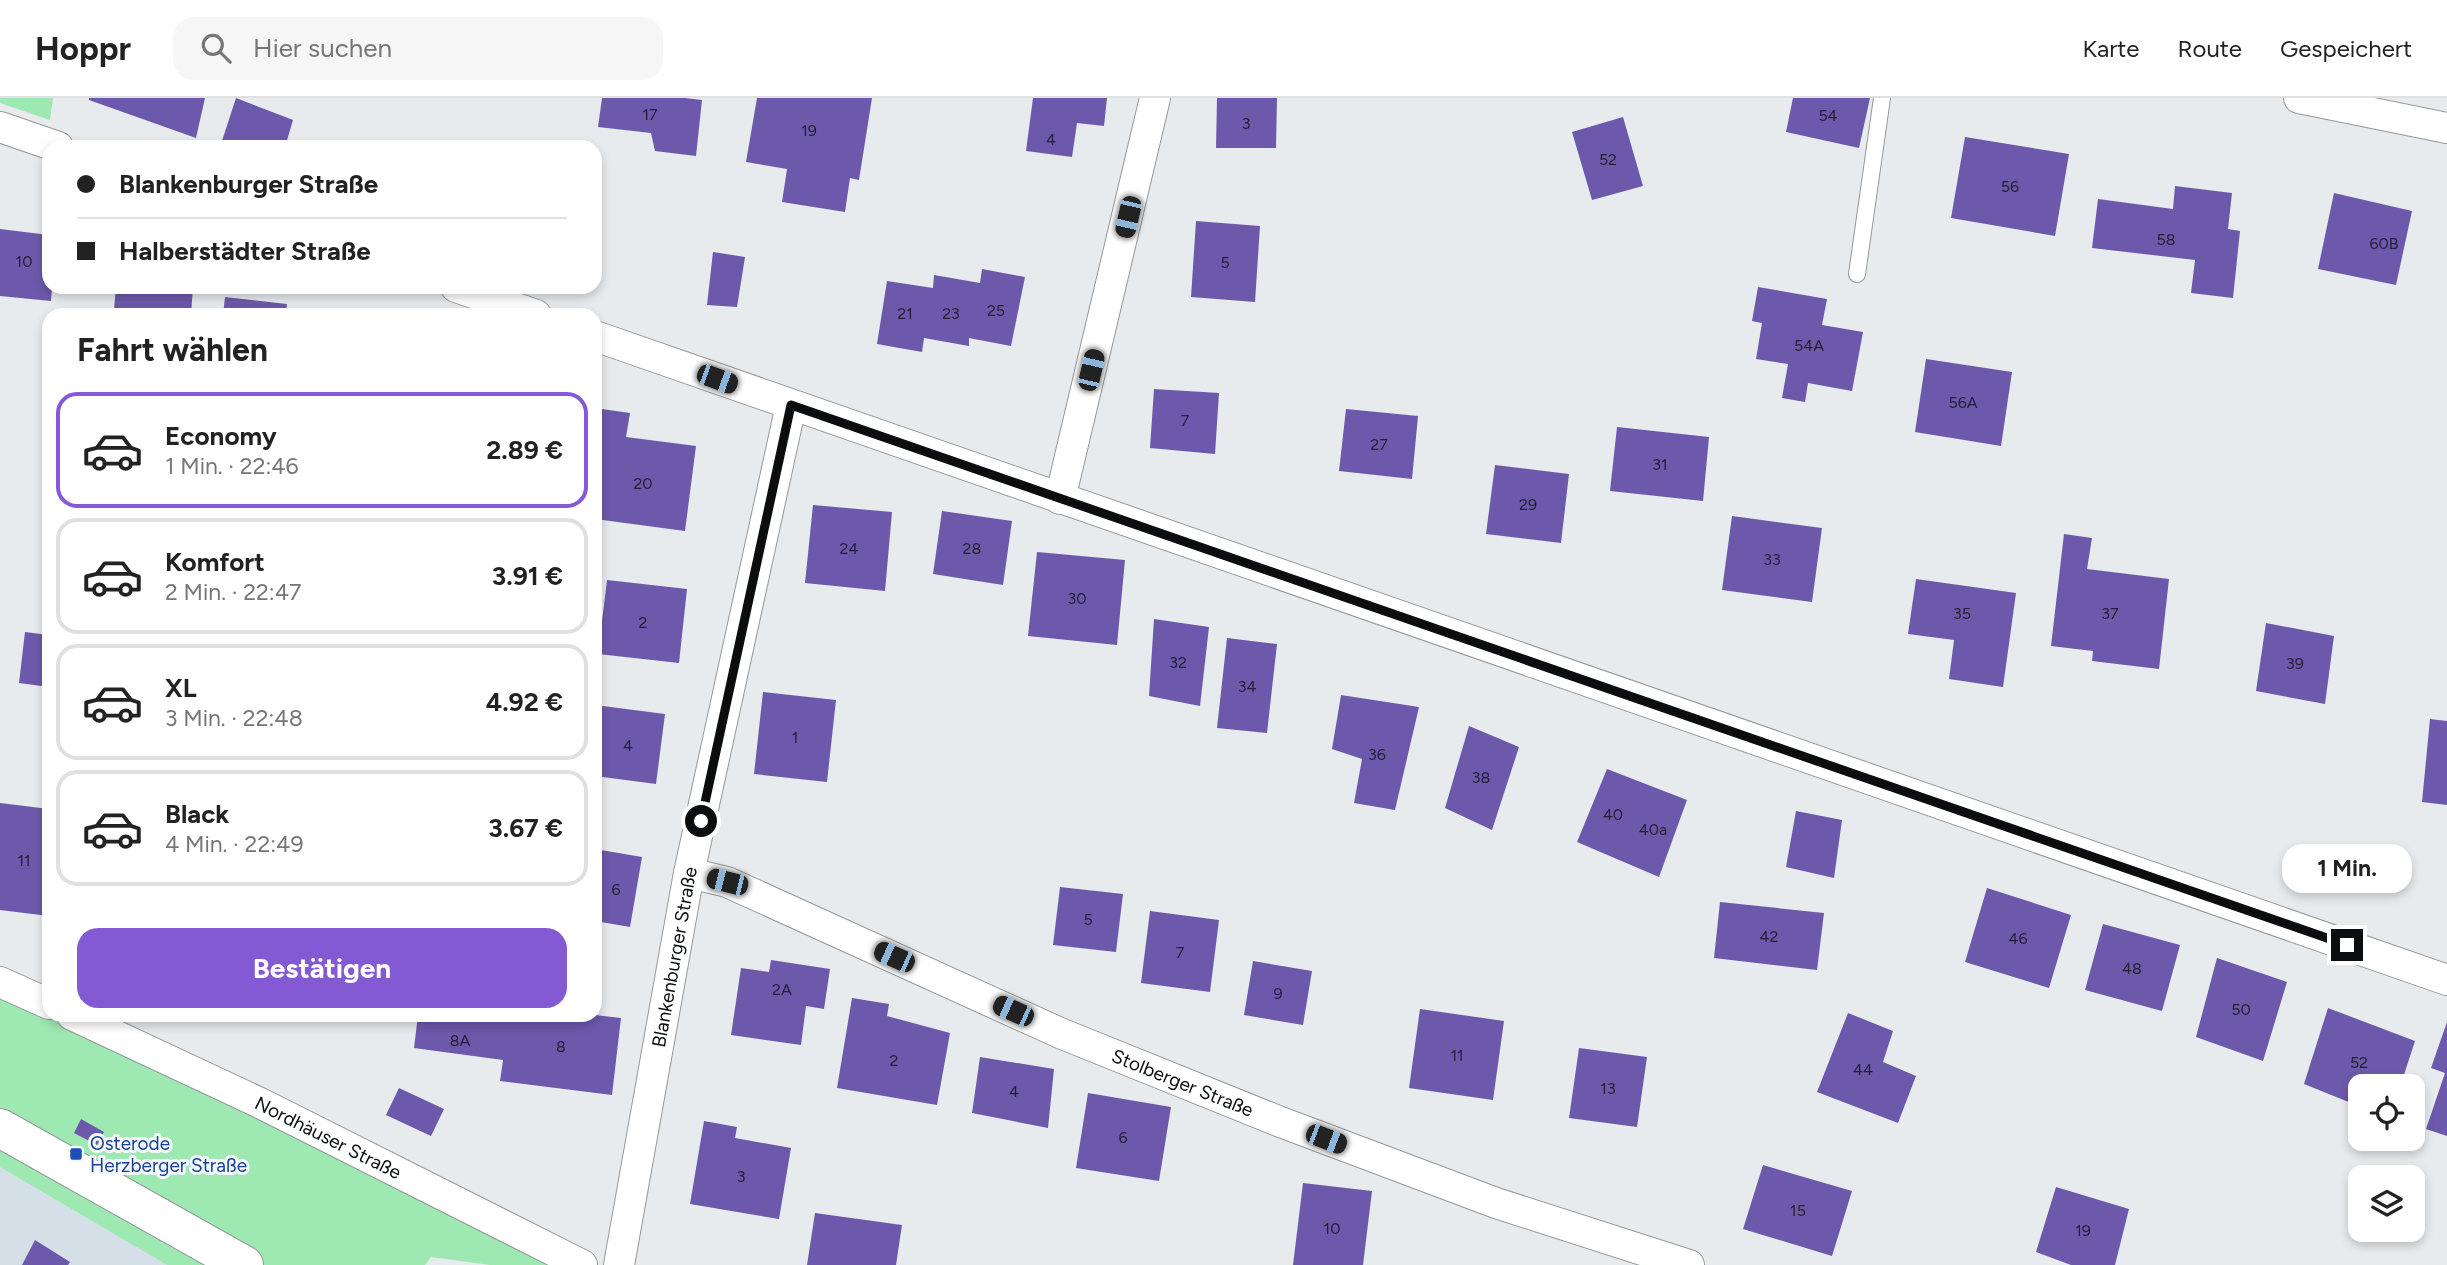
<!DOCTYPE html>
<html lang="de">
<head>
<meta charset="utf-8">
<style>
	:root { --surface:#fff; --page:#f6f6f6; --text:#222; --muted:#767676; --line:#e0e0e0; --accent:#835ad4 }
	body { margin:0; font-family:Figtree,sans-serif; background:var(--page); color:var(--text); height:100vh; display:flex; flex-direction:column; font-size:26px; white-space:nowrap }
	* { box-sizing:border-box; margin:0 }
	p { font-size:23px; color:var(--muted) }
	.icon { flex:none; width:38px; height:38px; fill:none; stroke:currentColor; stroke-width:2; stroke-linecap:round; stroke-linejoin:round }
	.map { position:relative; flex:1; overflow:hidden }
	.drawer { position:absolute; left:42px; top:210px; width:560px; height:714px; display:flex; flex-direction:column; background:var(--surface); border-radius:21px; box-shadow:0 4px 10px #0003 }
	.drawer>* { flex:none }
	.guide { position:absolute; left:42px; top:42px; width:560px; height:154px; border-radius:21px; box-shadow:0 4px 10px #0003; display:grid; align-content:center; height:154px; padding:0 35px; background:var(--surface) }
	.controls { position:absolute; left:2348px; top:976px; display:grid; gap:14px }
	.controls a { display:grid; place-items:center; width:77px; height:77px; border-radius:14px; background:var(--surface); box-shadow:0 4px 10px #0003; font-size:35px }
	.end { position:absolute; width:32px; height:32px; margin:-16px; border:9px solid #0b0d0e; background:#fff; box-shadow:0 0 0 4px #fff }
	.from { border-radius:50% }
	.bubble { position:absolute; height:49px; border-radius:21px; background:var(--surface); box-shadow:0 4px 10px #0003; font-size:23px; font-weight:700; line-height:49px; text-align:center }
	.car { position:absolute; width:21px; height:42px; margin:-21px -10px; border-radius:9px; box-shadow:0 0 5px 2px #0007; background:linear-gradient(#222 24%,#8ab4d8 0 40%,#222 0 76%,#8ab4d8 0 86%,#222 0) }
	.guide b { display:flex; align-items:center; gap:24px; height:66px; font-size:26px }
	.guide b+b { border-top:2px solid var(--line) }
	.guide i { width:18px; height:18px; background:var(--text) }
	ul { padding:0; list-style:none }
	li { display:flex; align-items:center; gap:21px; height:116px; margin:0 14px 10px; padding:0 21px; border:4px solid var(--line); border-radius:21px }
	li div { flex:1 }
	li b { display:block; font-size:26px }
	li em { font-style:normal; font-weight:700 }
	li.selected { border-color:var(--accent) }
	li>.icon { width:63px; height:63px; stroke-width:1.5 }
	h2 { padding:0 35px; font-size:32px; line-height:84px }
	.cta { display:flex; gap:14px; margin-top:auto; padding:14px 35px }
	.cta a { flex:1; height:80px; border-radius:21px; background:var(--accent); color:#fff; font-size:28px; font-weight:700; line-height:80px; text-align:center }
	header { display:flex; align-items:center; gap:42px; box-sizing:border-box; height:98px; padding:0 35px; background:var(--surface); border-bottom:2px solid var(--line) }
	header strong { font-size:33px }
	nav { display:flex; gap:38px; margin-inline-start:auto; font-size:24px }
	.search { width:490px; height:63px; background:var(--page); display:flex; align-items:center; gap:18px; box-sizing:border-box; padding:0 24px; border-radius:21px; color:var(--muted); font-size:26px }
	.map>svg:first-child { display:block }
	.built { fill:#d5dfe8 }
	.green { fill:#9ee8b1 }
	.building { fill:#6d59ab }
	.lines { fill:none; stroke-linecap:round; stroke-linejoin:round }
	.service-casing { stroke:#94989b; stroke-width:18 }
	.minor-casing { stroke:#94989b; stroke-width:32 }
	.tertiary-casing { stroke:#94989b; stroke-width:40 }
	.service { stroke:#fff; stroke-width:16 }
	.minor { stroke:#fff; stroke-width:30 }
	.tertiary { stroke:#fff; stroke-width:38 }
	.route { stroke:#0b0d0e; stroke-width:9 }
	.transit-dot { fill:#1a4fb4; stroke:#f5f9fc; stroke-width:2.5 }
	.labels { text-anchor:middle; dominant-baseline:central; stroke-width:6; stroke-linejoin:round; paint-order:stroke }
	.number-label { font-size:16px; fill:#242035 }
	.street-label { font-size:19px; fill:#0b0d0e; stroke:#f5f9fc }
	.transit-label { font-size:19px; fill:#164399; stroke:#f5f9fc; text-anchor:start }
</style>
</head>
<body>
<header>
<strong>Hoppr</strong>
<div class="search"><svg class="icon" aria-label="search" viewBox="0 0 24 24"><circle cx="10" cy="10" r="6"/><path d="M15 15l6 6"/></svg>Hier suchen</div>
<nav><a>Karte</a><a>Route</a><a>Gespeichert</a></nav>
</header>
<div class="map">
<svg width="2447" height="1167" viewBox="0 0 2447 1167">
	<rect width="100%" height="100%" fill="#e7ebee"/>
	<path class="built" d="M 0,1069 L 167,1167 L 0,1167 Z"/>
	<path class="green" d="M 0,0 L 53,0 L 50,22 L 0,5 Z
		M 0,884 L 72,917 L 582,1167 L 490,1167 L 431,1159 L 425,1167 L 167,1167 L 0,1069 Z"/>
	<path class="building" d="M 89,0 L 205,0 L 196,40 L 89,2 Z
		M 236,0 L 293,22 L 285,49 L 220,49 Z
		M 602,0 L 685,0 L 702,2 L 696,58 L 655,53 L 651,35 L 598,29 Z
		M 757,0 L 872,0 L 859,82 L 850,80 L 845,114 L 782,104 L 787,71 L 746,64 Z
		M 1033,0 L 1107,0 L 1104,28 L 1077,25 L 1072,59 L 1026,53 Z
		M 1217,0 L 1277,0 L 1276,50 L 1216,50 Z
		M 1793,0 L 1870,0 L 1859,50 L 1786,34 Z
		M 1623,19 L 1643,88 L 1592,102 L 1572,34 Z
		M 1965,39 L 2069,56 L 2055,138 L 1951,120 Z
		M 2175,88 L 2232,95 L 2228,131 L 2240,133 L 2233,200 L 2191,195 L 2195,162 L 2092,150 L 2098,101 L 2173,111 Z
		M 2334,95 L 2412,113 L 2396,187 L 2318,171 Z
		M 1196,123 L 1260,128 L 1255,204 L 1191,199 Z
		M 0,131 L 49,137 L 49,189 L 52,189 L 51,203 L 0,198 Z
		M 713,154 L 745,159 L 737,209 L 707,207 Z
		M 982,171 L 1025,179 L 1011,248 L 969,240 L 969,248 L 924,240 L 922,254 L 877,246 L 887,183 L 933,190 L 934,177 L 980,185 Z
		M 116,189 L 193,189 L 191,217 L 155,217 L 114,211 Z
		M 1758,189 L 1827,201 L 1822,227 L 1863,234 L 1852,293 L 1808,285 L 1805,304 L 1782,300 L 1788,266 L 1756,261 L 1762,225 L 1752,223 Z
		M 225,199 L 287,206 L 286,217 L 223,217 Z
		M 1926,261 L 2012,274 L 2001,348 L 1915,334 Z
		M 1154,291 L 1219,295 L 1215,356 L 1150,350 Z
		M 595,310 L 630,315 L 626,339 L 696,348 L 685,433 L 595,421 Z
		M 1346,311 L 1418,318 L 1412,381 L 1339,373 Z
		M 1617,329 L 1709,339 L 1703,403 L 1610,393 Z
		M 1495,367 L 1569,376 L 1561,445 L 1486,436 Z
		M 813,407 L 892,414 L 885,493 L 805,485 Z
		M 942,413 L 1012,423 L 1003,487 L 933,476 Z
		M 1732,418 L 1822,430 L 1812,504 L 1722,492 Z
		M 2064,436 L 2092,440 L 2087,471 L 2169,481 L 2159,571 L 2092,563 L 2093,553 L 2051,548 Z
		M 1037,454 L 1125,462 L 1117,547 L 1028,538 Z
		M 1916,481 L 2016,495 L 2003,589 L 1949,581 L 1954,542 L 1908,536 Z
		M 607,482 L 687,491 L 679,565 L 598,556 Z
		M 1154,521 L 1209,529 L 1200,608 L 1149,598 Z
		M 2266,525 L 2334,538 L 2325,606 L 2256,593 Z
		M 25,534 L 49,537 L 49,589 L 19,585 Z
		M 1227,540 L 1277,546 L 1267,635 L 1217,630 Z
		M 763,594 L 836,602 L 827,684 L 754,676 Z
		M 1341,597 L 1419,609 L 1395,712 L 1354,705 L 1362,661 L 1332,651 Z
		M 595,607 L 665,616 L 656,686 L 595,678 Z
		M 2430,621 L 2447,623 L 2447,707 L 2422,704 Z
		M 1469,628 L 1519,649 L 1492,732 L 1445,710 Z
		M 1607,671 L 1687,702 L 1659,779 L 1577,744 Z
		M 0,705 L 49,711 L 49,818 L 0,812 Z
		M 1796,713 L 1842,722 L 1834,780 L 1786,769 Z
		M 595,751 L 642,759 L 630,829 L 595,823 Z
		M 1060,789 L 1123,796 L 1116,854 L 1053,847 Z
		M 1987,790 L 2071,817 L 2049,890 L 1965,864 Z
		M 1720,804 L 1824,815 L 1817,872 L 1714,860 Z
		M 1150,813 L 1219,822 L 1210,894 L 1141,885 Z
		M 2103,826 L 2180,847 L 2162,913 L 2085,892 Z
		M 2217,860 L 2287,884 L 2263,963 L 2196,939 Z
		M 771,862 L 830,871 L 824,911 L 806,908 L 801,947 L 731,937 L 741,870 L 769,874 Z
		M 1253,863 L 1312,873 L 1303,927 L 1244,917 Z
		M 852,900 L 889,906 L 887,918 L 950,935 L 937,1007 L 837,990 Z
		M 2328,910 L 2415,943 L 2400,989 L 2361,989 L 2361,1009 L 2304,986 Z
		M 1420,911 L 1504,923 L 1493,1002 L 1409,990 Z
		M 1848,915 L 1893,933 L 1883,964 L 1916,978 L 1898,1025 L 1817,994 Z
		M 418,917 L 595,917 L 621,920 L 612,997 L 500,983 L 503,962 L 414,950 Z
		M 2447,924 L 2447,1038 L 2426,1031 L 2445,975 L 2431,970 Z
		M 1579,950 L 1647,959 L 1637,1029 L 1569,1020 Z
		M 980,959 L 1054,971 L 1048,1030 L 972,1015 Z
		M 399,990 L 444,1011 L 431,1038 L 386,1017 Z
		M 1088,995 L 1171,1009 L 1159,1083 L 1076,1070 Z
		M 81,1021 L 104,1034 L 97,1047 L 74,1035 Z
		M 704,1023 L 737,1029 L 735,1040 L 791,1050 L 779,1121 L 690,1106 Z
		M 1763,1067 L 1852,1093 L 1832,1158 L 1743,1131 Z
		M 1303,1085 L 1372,1093 L 1363,1167 L 1293,1167 Z
		M 2056,1089 L 2129,1111 L 2115,1167 L 2071,1167 L 2036,1154 Z
		M 815,1115 L 902,1127 L 896,1167 L 807,1167 Z
		M 35,1142 L 70,1164 L 68,1167 L 22,1167 Z"/>
	<g class="lines">
		<defs>
			<path id="service" d="M 1857,176 L 1882,0"/>
			<g id="minor">
				<path d="M 2299,0 L 2447,30"/>
				<path d="M 0,29 L 58,49"/>
				<path d="M 456,189 L 536,217"/>
				<path d="M 595,238 L 2447,882"/>
				<path d="M 1060,401 L 1155,0"/>
				<path id="s1" d="M 689,775 L 727,784 L 1060,935 L 1278,1023 L 1496,1105 L 1689,1167"/>
				<path d="M 0,884 L 49,906"/>
				<path id="s2" d="M 72,917 L 260,1005 L 582,1167"/>
				<path id="s3" d="M 619,1167 L 689,775 L 791,307"/>
			</g>
			<path id="tertiary" d="M 0,1030 L 244,1167"/>
		</defs>
		<use href="#service" class="service-casing"/>
		<use href="#minor" class="minor-casing"/>
		<use href="#tertiary" class="tertiary-casing"/>
		<use href="#service" class="service"/>
		<use href="#minor" class="minor"/>
		<use href="#tertiary" class="tertiary"/>
	</g>
	<g class="lines">
		<path class="route" d="M 701,723 L 791,307 L 2347,847"/>
	</g>
	<rect class="transit-dot" x="69" y="1049" width="14" height="14" rx="3.5"/>
	<g class="labels">
		<g class="number-label">
			<text x="650" y="16">17</text>
			<text x="1828" y="17">54</text>
			<text x="1246" y="25">3</text>
			<text x="809" y="32">19</text>
			<text x="1051" y="41">4</text>
			<text x="1608" y="61">52</text>
			<text x="2010" y="88">56</text>
			<text x="2166" y="141">58</text>
			<text x="2384" y="145">60B</text>
			<text x="24" y="163">10</text>
			<text x="1225" y="164">5</text>
			<text x="996" y="212">25</text>
			<text x="905" y="215">21</text>
			<text x="951" y="215">23</text>
			<text x="1809" y="247">54A</text>
			<text x="1963" y="304">56A</text>
			<text x="1185" y="322">7</text>
			<text x="1379" y="346">27</text>
			<text x="1660" y="366">31</text>
			<text x="643" y="385">20</text>
			<text x="1528" y="406">29</text>
			<text x="849" y="450">24</text>
			<text x="972" y="450">28</text>
			<text x="1772" y="461">33</text>
			<text x="1077" y="500">30</text>
			<text x="1962" y="515">35</text>
			<text x="2110" y="515">37</text>
			<text x="643" y="524">2</text>
			<text x="1178" y="564">32</text>
			<text x="2295" y="565">39</text>
			<text x="1247" y="588">34</text>
			<text x="795" y="639">1</text>
			<text x="628" y="647">4</text>
			<text x="1377" y="656">36</text>
			<text x="1481" y="679">38</text>
			<text x="1613" y="716">40</text>
			<text x="1653" y="731">40a</text>
			<text x="24" y="762">11</text>
			<text x="616" y="791">6</text>
			<text x="1088" y="821">5</text>
			<text x="1769" y="838">42</text>
			<text x="2018" y="840">46</text>
			<text x="1180" y="854">7</text>
			<text x="2132" y="870">48</text>
			<text x="782" y="891">2A</text>
			<text x="1278" y="895">9</text>
			<text x="2241" y="911">50</text>
			<text x="460" y="942">8A</text>
			<text x="561" y="948">8</text>
			<text x="1457" y="957">11</text>
			<text x="894" y="962">2</text>
			<text x="2359" y="964">52</text>
			<text x="1863" y="971">44</text>
			<text x="1608" y="990">13</text>
			<text x="1014" y="993">4</text>
			<text x="1123" y="1039">6</text>
			<text x="741" y="1078">3</text>
			<text x="1798" y="1112">15</text>
			<text x="1332" y="1130">10</text>
			<text x="2083" y="1132">19</text>
		</g>
		<g class="street-label">
			<text stroke="none"><textPath href="#s3" startOffset="313">Blankenburger Straße</textPath></text>
			<text stroke="none"><textPath href="#s1" startOffset="537">Stolberger Straße</textPath></text>
			<text stroke="none"><textPath href="#s2" startOffset="284">Nordhäuser Straße</textPath></text>
		</g>
		<g class="transit-label">
			<text x="90" y="1045">Osterode<tspan x="90" dy="22">Herzberger Straße</tspan></text>
		</g>
	</g>
</svg>
<div class="controls">
<a><svg class="icon" aria-label="locate" viewBox="0 0 24 24"><circle cx="12" cy="12" r="6"/><path d="M12 2v4M12 18v4M2 12h4M18 12h4"/></svg></a>
<a><svg class="icon" aria-label="layers" viewBox="0 0 24 24"><path d="M12 4l9 5-9 5-9-5zM3 14l9 5 9-5"/></svg></a>
</div>
<i class="end from" style="left:701px;top:723px"></i>
<i class="end" style="left:2347px;top:847px"></i>
<div class="bubble" style="left:2282px;top:746px;width:130px">1 Min.</div>
<i class="car" style="left:1128px;top:119px;rotate:193deg"></i>
<i class="car" style="left:1091px;top:272px;rotate:13deg"></i>
<i class="car" style="left:717px;top:281px;rotate:110deg"></i>
<i class="car" style="left:727px;top:784px;rotate:284deg"></i>
<i class="car" style="left:894px;top:859px;rotate:294deg"></i>
<i class="car" style="left:1013px;top:913px;rotate:294deg"></i>
<i class="car" style="left:1326px;top:1041px;rotate:111deg"></i>
<div class="guide">
<b><i class="from"></i>Blankenburger Straße</b>
<b><i></i>Halberstädter Straße</b>
</div>
<section class="drawer">
<h2>Fahrt wählen</h2>
<ul>
<li class="selected"><svg class="icon" aria-label="car" viewBox="0 0 24 24"><path d="M5 17H2v-5l4-1 3-4h7l3 4 3 1v5h-3M9 17h6M6 11h13"/><circle cx="7" cy="17" r="2"/><circle cx="17" cy="17" r="2"/></svg><div><b>Economy</b><p>1 Min. · 22:46</p></div><em>2.89 €</em></li>
<li><svg class="icon" aria-label="car" viewBox="0 0 24 24"><path d="M5 17H2v-5l4-1 3-4h7l3 4 3 1v5h-3M9 17h6M6 11h13"/><circle cx="7" cy="17" r="2"/><circle cx="17" cy="17" r="2"/></svg><div><b>Komfort</b><p>2 Min. · 22:47</p></div><em>3.91 €</em></li>
<li><svg class="icon" aria-label="car" viewBox="0 0 24 24"><path d="M5 17H2v-5l4-1 3-4h7l3 4 3 1v5h-3M9 17h6M6 11h13"/><circle cx="7" cy="17" r="2"/><circle cx="17" cy="17" r="2"/></svg><div><b>XL</b><p>3 Min. · 22:48</p></div><em>4.92 €</em></li>
<li><svg class="icon" aria-label="car" viewBox="0 0 24 24"><path d="M5 17H2v-5l4-1 3-4h7l3 4 3 1v5h-3M9 17h6M6 11h13"/><circle cx="7" cy="17" r="2"/><circle cx="17" cy="17" r="2"/></svg><div><b>Black</b><p>4 Min. · 22:49</p></div><em>3.67 €</em></li>
</ul>
<div class="cta"><a>Bestätigen</a></div>
</section>
</div>
</body>
</html>
